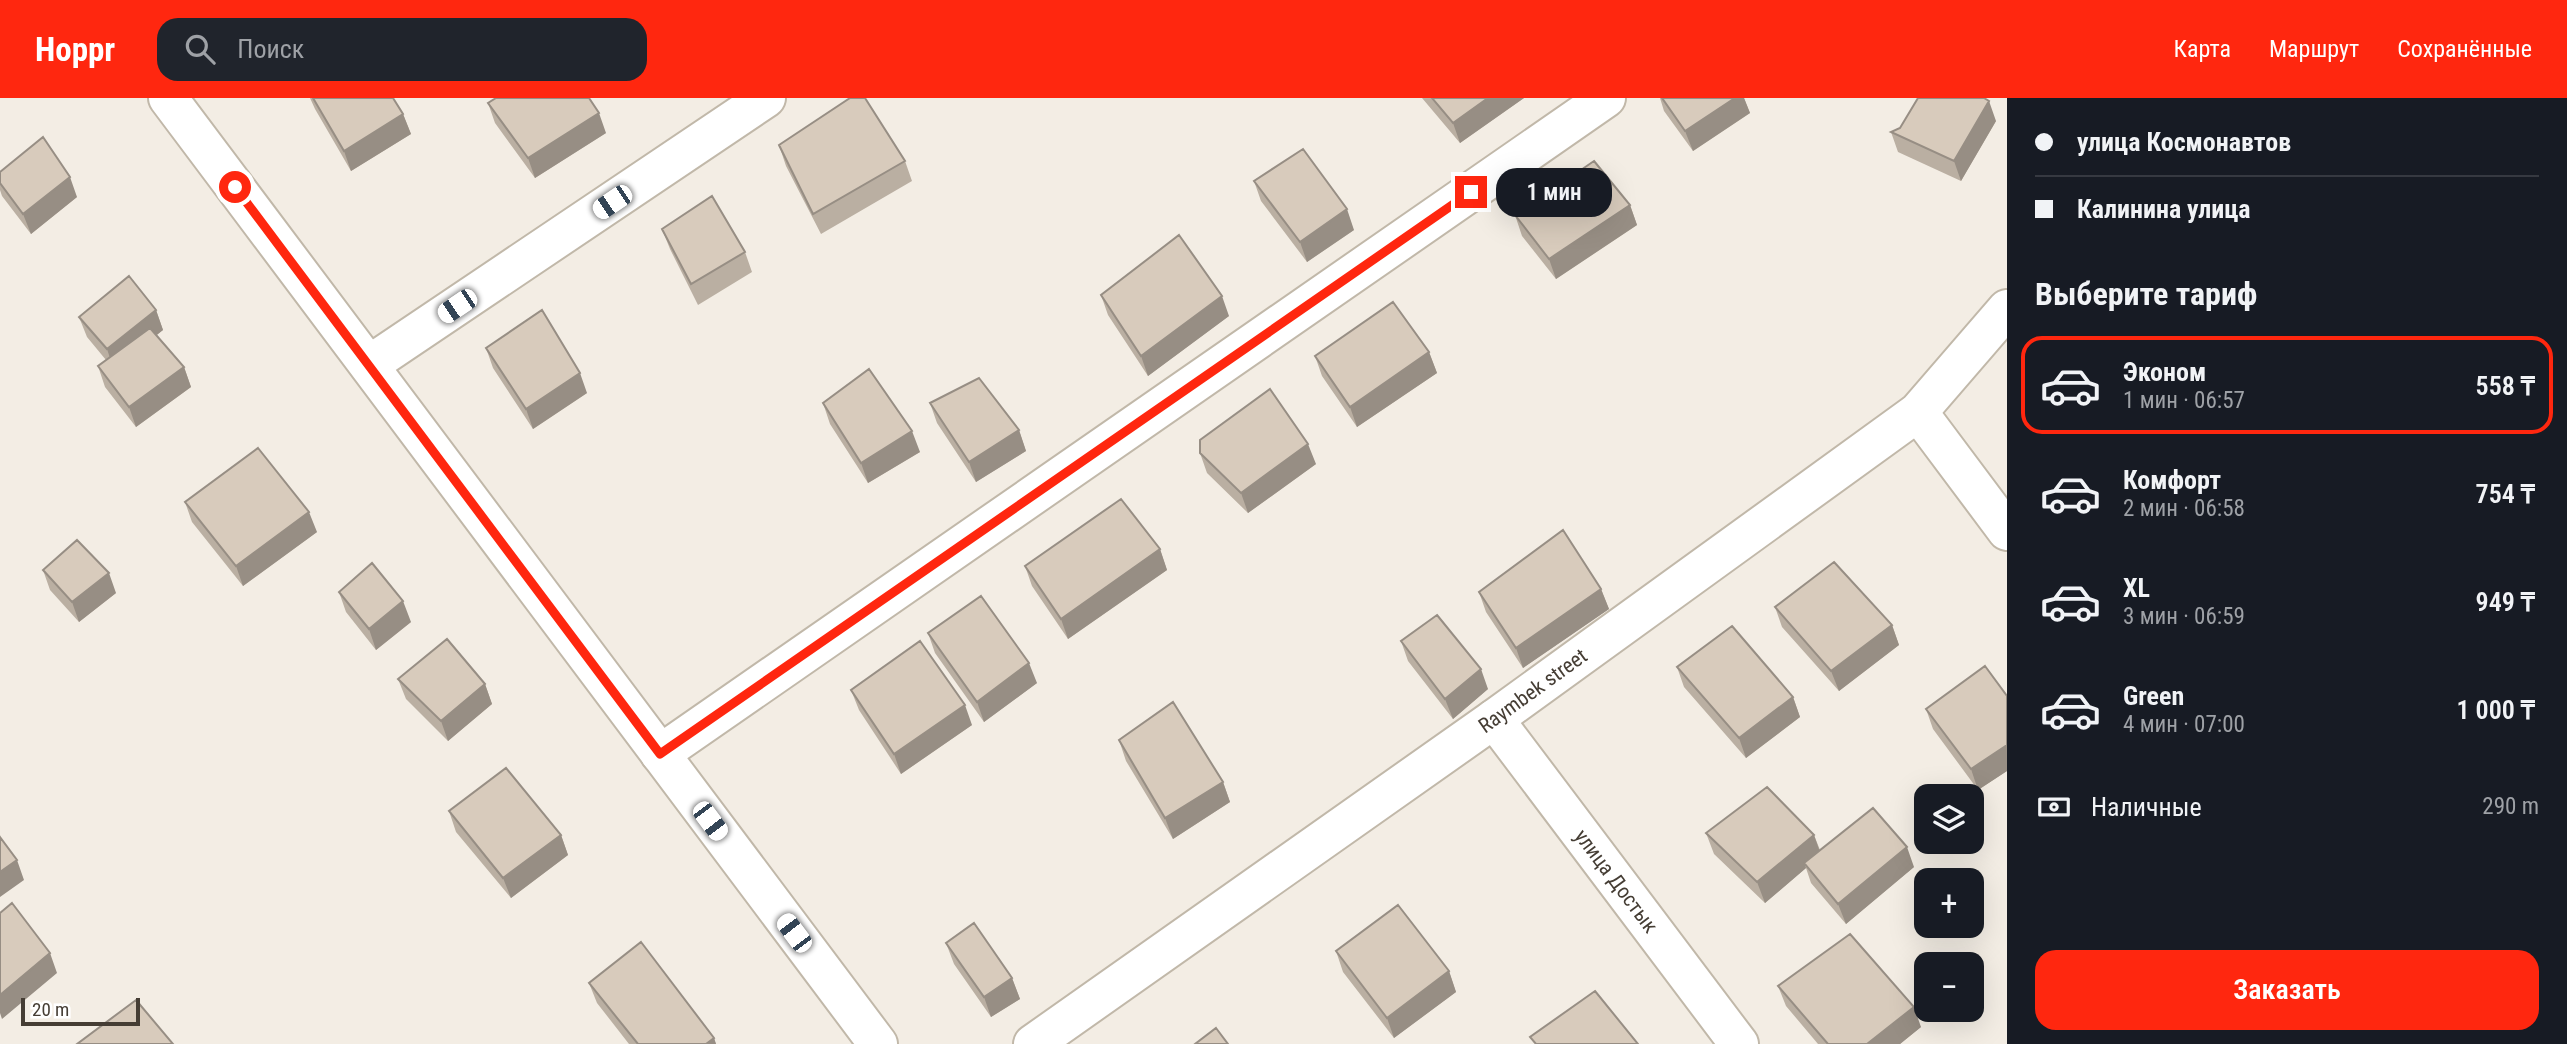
<!DOCTYPE html>
<html lang="ru">
<head>
<meta charset="utf-8">
<style>
	:root { --surface:#171b24; --page:#20242c; --text:#f1f3f6; --muted:#9ea1a6; --line:#363941; --accent:#ff270f }
	body { margin:0; font-family:"Roboto Condensed",sans-serif; background:var(--page); color:var(--text); height:100vh; display:flex; flex-direction:column; font-size:26px; white-space:nowrap }
	* { box-sizing:border-box; margin:0 }
	p { font-size:23px; color:var(--muted) }
	.icon { flex:none; width:38px; height:38px; fill:none; stroke:currentColor; stroke-width:2; stroke-linecap:round; stroke-linejoin:round }
	.map { position:relative; flex:1; overflow:hidden }
	.panel { display:flex; flex-direction:column; background:var(--surface); width:560px }
	.panel>* { flex:none }
	.hud { display:grid; align-content:center; height:154px; padding:0 28px; background:var(--surface) }
	.tools { position:absolute; left:1914px; top:686px; display:grid; gap:14px }
	.tools a { display:grid; place-items:center; width:70px; height:70px; border-radius:14px; background:var(--surface); box-shadow:0 7px 28px #0002; font-size:35px }
	.scale { position:absolute; left:21px; bottom:18px; width:119px; box-sizing:border-box; padding-left:7px; border:4px solid #453d34; border-top:0; font-size:19px; line-height:24px; white-space:nowrap; color:#453d34; -webkit-text-stroke:5px #fff; paint-order:stroke }
	.end { position:absolute; width:32px; height:32px; margin:-16px; border:9px solid #ff270f; background:#fff; box-shadow:0 0 0 4px #fff }
	.from { border-radius:50% }
	.bubble { position:absolute; height:49px; border-radius:21px; background:var(--surface); box-shadow:0 7px 28px #0002; font-size:23px; font-weight:600; line-height:49px; text-align:center }
	.car { position:absolute; width:21px; height:42px; margin:-21px -10px; border-radius:9px; box-shadow:0 0 5px 2px #0007; background:linear-gradient(#fff 24%,#345 0 40%,#fff 0 76%,#345 0 86%,#fff 0) }
	.hud b { display:flex; align-items:center; gap:24px; height:66px; font-size:26px }
	.hud b+b { border-top:2px solid var(--line) }
	.hud i { width:18px; height:18px; background:var(--text) }
	ul { padding:0; list-style:none }
	li { display:flex; align-items:center; gap:21px; height:98px; margin:0 14px 10px; padding:0 14px; border:4px solid transparent; border-radius:21px }
	li div { flex:1 }
	li b { display:block; font-size:26px }
	li em { font-style:normal; font-weight:600 }
	li.current { border-color:var(--accent) }
	li>.icon { width:63px; height:63px; stroke-width:1.5 }
	h2 { padding:0 28px; font-size:32px; line-height:84px }
	.pay { display:flex; align-items:center; gap:18px; height:77px; padding:0 28px; font-size:26px }
	.pay p { margin-inline-start:auto }
	.action { display:flex; gap:14px; margin-top:auto; padding:14px 28px }
	.action a { flex:1; height:80px; border-radius:21px; background:var(--accent); color:#fff; font-size:28px; font-weight:600; line-height:80px; text-align:center }
	header { display:flex; align-items:center; gap:42px; box-sizing:border-box; height:98px; padding:0 35px; background:var(--accent); color:#fff }
	header strong { font-size:33px }
	nav { display:flex; gap:38px; margin-inline-start:auto; font-size:24px }
	.search { width:490px; height:63px; background:var(--page); display:flex; align-items:center; gap:18px; box-sizing:border-box; padding:0 24px; border-radius:21px; color:var(--muted); font-size:26px }
	main { display:flex; flex:1; min-height:0 }
	.map>svg:first-child { display:block }
	.lines { fill:none; stroke-linecap:round; stroke-linejoin:round }
	.minor-casing { stroke:#c1b8a9; stroke-width:42 }
	.minor { stroke:#fff; stroke-width:38 }
	.wall { fill:#baafa2 }
	.shaded-wall { fill:#978e84 }
	.building { fill:#d8cbbc; stroke:#978e84; stroke-width:2 }
	.route { stroke:#ff270f; stroke-width:9 }
	.labels { text-anchor:middle; dominant-baseline:central; stroke-width:6; stroke-linejoin:round; paint-order:stroke }
	.street-label { font-size:21px; fill:#453d34; stroke:#fff }
</style>
</head>
<body>
<header>
<strong>Hoppr</strong>
<div class="search"><svg class="icon" aria-label="search" viewBox="0 0 24 24"><circle cx="10" cy="10" r="6"/><path d="M15 15l6 6"/></svg>Поиск</div>
<nav><a>Карта</a><a>Маршрут</a><a>Сохранённые</a></nav>
</header>
<main>
<div class="map">
<svg width="2007" height="946" viewBox="0 0 2007 946">
	<rect width="100%" height="100%" fill="#f3ede4"/>
	<g class="lines">
		<defs>
			<g id="minor">
				<path d="M 168,0 L 878,946"/>
				<path d="M 369,267 L 766,0"/>
				<path d="M 1918,314 L 2007,433"/>
				<path id="s1" d="M 1494,621 L 1739,946"/>
				<path d="M 660,656 L 1606,0"/>
				<path id="s2" d="M 1033,946 L 1494,621 L 1918,314 L 2007,211"/>
			</g>
		</defs>
		<use href="#minor" class="minor-casing"/>
		<use href="#minor" class="minor"/>
	</g>
	<path class="wall" d="M 310,0 L 393,0 L 403,16 L 411,36 L 351,73 L 315,11 Z
		M 1422,0 L 1524,0 L 1460,45 Z
		M 1660,0 L 1744,0 L 1750,15 L 1693,53 L 1664,13 Z
		M 488,5 L 606,35 L 535,80 L 495,25 Z
		M 1996,23 L 1961,83 L 1898,54 L 1891,34 Z
		M 779,47 L 905,63 L 912,83 L 821,136 L 786,68 Z
		M 0,74 L 77,99 L 31,136 L 2,98 L 0,92 Z
		M 1254,83 L 1354,132 L 1307,164 L 1261,103 Z
		M 1630,107 L 1637,127 L 1556,181 L 1522,138 L 1515,117 Z
		M 662,131 L 745,154 L 752,174 L 698,207 L 670,151 Z
		M 1101,197 L 1229,218 L 1148,278 L 1108,217 Z
		M 156,212 L 163,232 L 156,237 L 184,269 L 191,289 L 136,329 L 105,289 L 98,268 L 106,262 L 87,239 L 79,219 Z
		M 486,250 L 587,295 L 533,331 L 493,270 Z
		M 1429,254 L 1437,275 L 1357,329 L 1322,278 L 1315,258 Z
		M 823,305 L 920,354 L 868,385 L 830,326 Z
		M 930,305 L 1019,332 L 1026,353 L 976,384 L 937,325 Z
		M 1200,355 L 1316,366 L 1248,415 L 1207,375 Z
		M 185,404 L 317,434 L 243,488 L 192,424 Z
		M 1160,451 L 1167,472 L 1068,541 L 1032,488 L 1025,468 Z
		M 43,472 L 116,495 L 79,524 L 50,492 Z
		M 1601,491 L 1609,511 L 1523,570 L 1486,514 L 1479,494 Z
		M 339,494 L 411,524 L 376,552 L 346,514 Z
		M 1775,509 L 1892,527 L 1899,547 L 1839,593 L 1782,529 Z
		M 928,535 L 1037,585 L 984,624 L 935,555 Z
		M 1401,543 L 1488,591 L 1453,621 L 1408,563 Z
		M 1677,569 L 1793,599 L 1800,619 L 1746,660 L 1684,589 Z
		M 398,581 L 485,586 L 492,606 L 448,643 L 406,601 Z
		M 851,592 L 972,627 L 901,676 L 859,612 Z
		M 2007,598 L 2007,673 L 1978,692 L 1933,631 L 1926,611 Z
		M 1119,642 L 1223,684 L 1230,704 L 1173,741 L 1126,663 Z
		M 449,713 L 561,737 L 568,757 L 511,800 L 456,734 Z
		M 1706,735 L 1814,737 L 1820,752 L 1914,769 L 1846,826 L 1811,785 L 1806,770 L 1765,805 L 1714,756 Z
		M 946,845 L 1012,880 L 1020,901 L 991,919 L 954,866 Z
		M 1336,853 L 1449,873 L 1456,894 L 1394,940 L 1343,874 Z
		M 589,885 L 714,940 L 716,946 L 629,946 L 597,905 Z
		M 1778,888 L 1921,929 L 1900,946 L 1818,946 L 1786,908 Z"/>
	<path class="shaded-wall" d="M 1488,0 L 1524,0 L 1460,45 L 1453,25 Z
		M 1735,0 L 1744,0 L 1750,15 L 1693,53 L 1685,33 Z
		M 1989,3 L 1996,23 L 1961,83 L 1954,63 Z
		M 599,15 L 606,35 L 535,80 L 528,60 Z
		M 403,16 L 411,36 L 351,73 L 344,53 Z
		M 70,79 L 77,99 L 31,136 L 23,116 Z
		M 1630,107 L 1637,127 L 1556,181 L 1549,161 Z
		M 1347,111 L 1354,132 L 1307,164 L 1300,144 Z
		M 1222,198 L 1229,218 L 1148,278 L 1141,258 Z
		M 156,212 L 163,232 L 114,272 L 107,251 Z
		M 1429,254 L 1437,275 L 1357,329 L 1350,309 Z
		M 184,269 L 191,289 L 136,329 L 129,309 Z
		M 580,275 L 587,295 L 533,331 L 526,311 Z
		M 1019,332 L 1026,353 L 976,384 L 969,364 Z
		M 912,333 L 920,354 L 868,385 L 861,365 Z
		M 1308,346 L 1316,366 L 1248,415 L 1241,395 Z
		M 309,414 L 317,434 L 243,488 L 236,468 Z
		M 1160,451 L 1167,472 L 1068,541 L 1061,521 Z
		M 109,475 L 116,495 L 79,524 L 72,504 Z
		M 1601,491 L 1609,511 L 1523,570 L 1516,550 Z
		M 403,503 L 411,524 L 376,552 L 369,531 Z
		M 1892,527 L 1899,547 L 1839,593 L 1831,573 Z
		M 1029,565 L 1037,585 L 984,624 L 977,604 Z
		M 1481,571 L 1488,591 L 1453,621 L 1445,601 Z
		M 485,586 L 492,606 L 448,643 L 441,623 Z
		M 1793,599 L 1800,619 L 1746,660 L 1739,640 Z
		M 965,607 L 972,627 L 901,676 L 894,656 Z
		M 2007,647 L 2007,673 L 1978,692 L 1971,671 Z
		M 1223,684 L 1230,704 L 1173,741 L 1165,720 Z
		M 561,737 L 568,757 L 511,800 L 503,780 Z
		M 1814,737 L 1821,757 L 1804,765 L 1806,770 L 1765,805 L 1757,784 Z
		M 1907,749 L 1914,769 L 1846,826 L 1838,806 Z
		M 17,762 L 24,782 L 0,799 L 0,774 Z
		M 50,855 L 57,875 L 2,921 L 0,915 L 0,897 Z
		M 1449,873 L 1456,894 L 1394,940 L 1387,920 Z
		M 1012,880 L 1020,901 L 991,919 L 984,899 Z
		M 1914,909 L 1921,929 L 1900,946 L 1867,946 Z
		M 714,940 L 716,946 L 706,946 Z"/>
	<path class="building" d="M 313,0 L 393,0 L 403,16 L 344,53 Z
		M 496,0 L 589,0 L 599,15 L 528,60 L 488,5 Z
		M 850,0 L 865,0 L 905,63 L 813,116 L 779,47 Z
		M 1432,0 L 1488,0 L 1453,25 Z
		M 1662,0 L 1735,0 L 1685,33 Z
		M 1918,0 L 1984,0 L 1989,3 L 1954,63 L 1891,34 L 1900,30 Z
		M 43,39 L 70,79 L 23,116 L 0,85 L 0,74 Z
		M 1303,51 L 1347,111 L 1300,144 L 1254,83 Z
		M 1594,63 L 1630,107 L 1549,161 L 1515,117 Z
		M 712,98 L 745,154 L 691,186 L 662,131 Z
		M 1179,137 L 1222,198 L 1141,258 L 1101,197 Z
		M 129,178 L 156,212 L 107,251 L 79,219 Z
		M 1393,204 L 1429,254 L 1350,309 L 1315,258 Z
		M 542,212 L 580,275 L 526,311 L 486,250 Z
		M 150,230 L 184,269 L 129,309 L 98,268 Z
		M 869,271 L 912,333 L 861,365 L 823,305 Z
		M 979,280 L 1019,332 L 969,364 L 930,305 Z
		M 1270,291 L 1308,346 L 1241,395 L 1200,355 L 1200,342 Z
		M 258,350 L 309,414 L 236,468 L 185,404 Z
		M 1121,401 L 1160,451 L 1061,521 L 1025,468 Z
		M 1563,432 L 1601,491 L 1516,550 L 1479,494 Z
		M 77,442 L 109,475 L 72,504 L 43,472 Z
		M 1834,464 L 1892,527 L 1831,573 L 1775,509 Z
		M 372,465 L 403,503 L 369,531 L 339,494 Z
		M 981,498 L 1029,565 L 977,604 L 928,535 Z
		M 1437,517 L 1481,571 L 1445,601 L 1401,543 Z
		M 1732,528 L 1793,599 L 1739,640 L 1677,569 Z
		M 447,541 L 485,586 L 441,623 L 398,581 Z
		M 920,543 L 965,607 L 894,656 L 851,592 Z
		M 1985,568 L 2007,598 L 2007,647 L 1971,671 L 1926,611 Z
		M 1173,604 L 1223,684 L 1165,720 L 1119,642 Z
		M 506,670 L 561,737 L 503,780 L 449,713 Z
		M 1767,689 L 1814,737 L 1757,784 L 1706,735 Z
		M 1873,710 L 1907,749 L 1838,806 L 1804,765 Z
		M 0,739 L 17,762 L 0,774 Z
		M 12,805 L 50,855 L 0,897 L 0,815 Z
		M 1398,807 L 1449,873 L 1387,920 L 1336,853 Z
		M 974,825 L 1012,880 L 984,899 L 946,845 Z
		M 1850,836 L 1914,909 L 1867,946 L 1828,946 L 1778,888 Z
		M 641,844 L 714,940 L 706,946 L 638,946 L 589,885 Z
		M 1595,893 L 1638,946 L 1536,946 L 1530,939 Z
		M 136,902 L 173,946 L 77,946 Z
		M 1216,930 L 1228,946 L 1195,946 Z"/>
	<g class="lines">
		<path class="route" d="M 235,89 L 660,656 L 1471,94"/>
	</g>
	<g class="labels">
		<g class="street-label">
			<text stroke="none"><textPath href="#s2" startOffset="612">Raymbek street</textPath></text>
			<text stroke="none"><textPath href="#s1" startOffset="203">улица Достык</textPath></text>
		</g>
	</g>
</svg>
<div class="tools">
<a><svg class="icon" aria-label="layers" viewBox="0 0 24 24"><path d="M12 4l9 5-9 5-9-5zM3 14l9 5 9-5"/></svg></a>
<a>+</a>
<a>−</a>
</div>
<div class="scale">20 m</div>
<i class="end from" style="left:235px;top:89px"></i>
<i class="end" style="left:1471px;top:94px"></i>
<div class="bubble" style="left:1496px;top:70px;width:116px">1 мин</div>
<i class="car" style="left:612px;top:104px;rotate:236deg"></i>
<i class="car" style="left:457px;top:208px;rotate:236deg"></i>
<i class="car" style="left:710px;top:723px;rotate:143deg"></i>
<i class="car" style="left:794px;top:835px;rotate:323deg"></i>
</div>
<section class="panel">
<div class="hud">
<b><i class="from"></i>улица Космонавтов</b>
<b><i></i>Калинина улица</b>
</div>
<h2>Выберите тариф</h2>
<ul>
<li class="current"><svg class="icon" aria-label="car" viewBox="0 0 24 24"><path d="M5 17H2v-5l4-1 3-4h7l3 4 3 1v5h-3M9 17h6M6 11h13"/><circle cx="7" cy="17" r="2"/><circle cx="17" cy="17" r="2"/></svg><div><b>Эконом</b><p>1 мин · 06:57</p></div><em>558 ₸</em></li>
<li><svg class="icon" aria-label="car" viewBox="0 0 24 24"><path d="M5 17H2v-5l4-1 3-4h7l3 4 3 1v5h-3M9 17h6M6 11h13"/><circle cx="7" cy="17" r="2"/><circle cx="17" cy="17" r="2"/></svg><div><b>Комфорт</b><p>2 мин · 06:58</p></div><em>754 ₸</em></li>
<li><svg class="icon" aria-label="car" viewBox="0 0 24 24"><path d="M5 17H2v-5l4-1 3-4h7l3 4 3 1v5h-3M9 17h6M6 11h13"/><circle cx="7" cy="17" r="2"/><circle cx="17" cy="17" r="2"/></svg><div><b>XL</b><p>3 мин · 06:59</p></div><em>949 ₸</em></li>
<li><svg class="icon" aria-label="car" viewBox="0 0 24 24"><path d="M5 17H2v-5l4-1 3-4h7l3 4 3 1v5h-3M9 17h6M6 11h13"/><circle cx="7" cy="17" r="2"/><circle cx="17" cy="17" r="2"/></svg><div><b>Green</b><p>4 мин · 07:00</p></div><em>1 000 ₸</em></li>
</ul>
<div class="pay"><svg class="icon" aria-label="cash" viewBox="0 0 24 24"><path d="M3 7h18v10H3z"/><circle cx="12" cy="12" r="2"/></svg>Наличные<p>290 m</p></div>
<div class="action"><a>Заказать</a></div>
</section>
</main>
</body>
</html>
